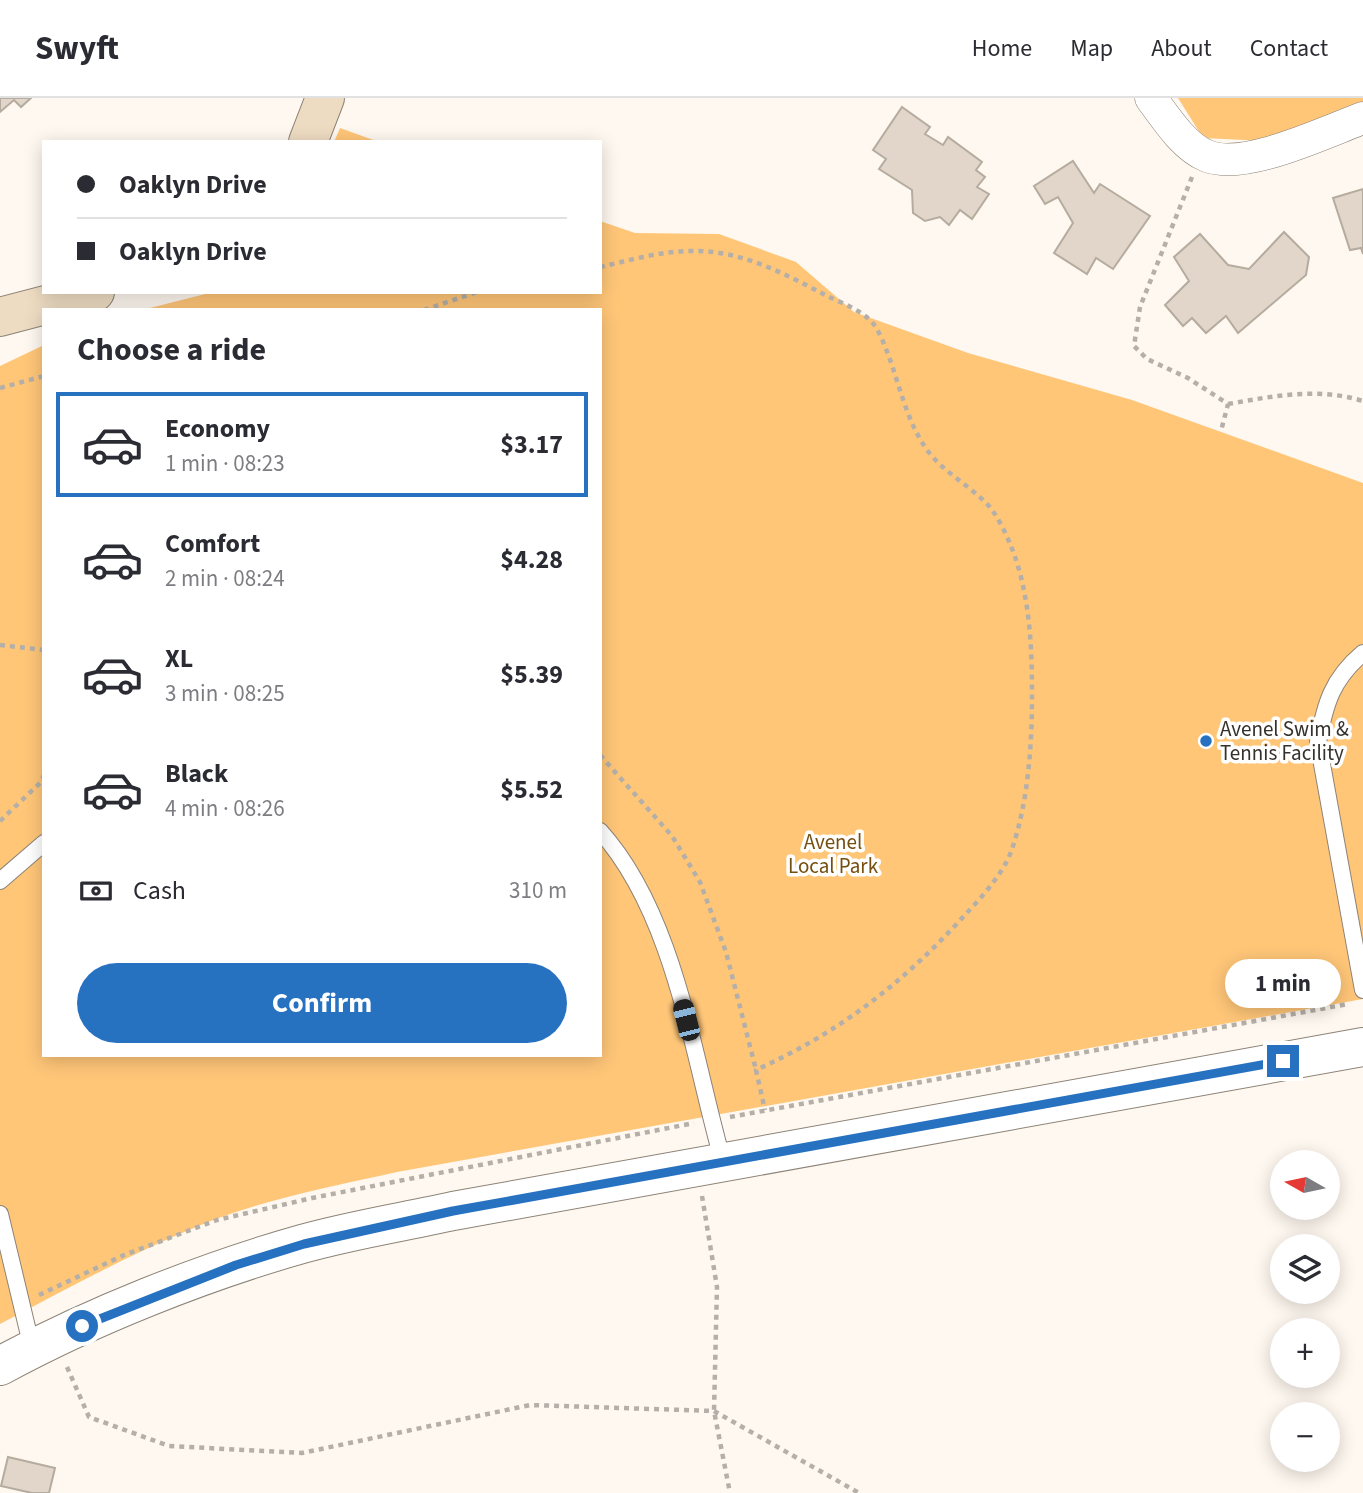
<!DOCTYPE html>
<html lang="en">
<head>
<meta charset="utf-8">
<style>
	:root { --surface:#fff; --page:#f2f2f3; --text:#2b2b33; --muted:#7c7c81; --line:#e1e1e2; --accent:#2771c1 }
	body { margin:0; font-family:"Source Sans 3",sans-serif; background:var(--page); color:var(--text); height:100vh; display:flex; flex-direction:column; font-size:26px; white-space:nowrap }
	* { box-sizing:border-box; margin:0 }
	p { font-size:23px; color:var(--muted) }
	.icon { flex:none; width:38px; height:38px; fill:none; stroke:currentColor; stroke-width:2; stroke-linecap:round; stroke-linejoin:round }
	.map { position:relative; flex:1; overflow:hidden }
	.side { position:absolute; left:42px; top:210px; width:560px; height:749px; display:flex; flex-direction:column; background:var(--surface); border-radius:0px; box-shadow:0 4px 18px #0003 }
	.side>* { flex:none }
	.banner { position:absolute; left:42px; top:42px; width:560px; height:154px; border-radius:0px; box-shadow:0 4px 18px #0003; display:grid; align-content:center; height:154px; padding:0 35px; background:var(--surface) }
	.needle { width:46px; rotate:279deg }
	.buttons { position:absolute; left:1270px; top:1052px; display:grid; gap:14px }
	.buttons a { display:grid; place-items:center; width:70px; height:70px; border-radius:50%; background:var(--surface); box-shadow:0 4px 18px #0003; font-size:35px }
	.end { position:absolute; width:32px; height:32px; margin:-16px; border:9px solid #2771c1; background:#fff; box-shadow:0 0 0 4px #fff }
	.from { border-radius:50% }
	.bubble { position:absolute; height:49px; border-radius:24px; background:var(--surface); box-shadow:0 4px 18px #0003; font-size:23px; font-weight:700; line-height:49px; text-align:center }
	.car { position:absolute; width:21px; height:42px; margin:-21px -10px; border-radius:9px; box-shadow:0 0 5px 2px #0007; background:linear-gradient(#222 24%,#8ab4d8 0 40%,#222 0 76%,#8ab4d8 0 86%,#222 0) }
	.banner b { display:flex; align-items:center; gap:24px; height:66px; font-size:26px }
	.banner b+b { border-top:2px solid var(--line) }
	.banner i { width:18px; height:18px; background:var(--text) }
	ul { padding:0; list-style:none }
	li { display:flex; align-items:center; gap:21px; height:105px; margin:0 14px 10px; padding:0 21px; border:4px solid transparent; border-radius:0px }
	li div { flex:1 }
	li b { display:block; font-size:26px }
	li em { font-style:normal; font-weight:700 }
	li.active { border-color:var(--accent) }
	li>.icon { width:63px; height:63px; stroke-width:1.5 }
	h2 { padding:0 35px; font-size:32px; line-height:84px }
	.pay { display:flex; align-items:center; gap:18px; height:77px; padding:0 35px; font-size:26px }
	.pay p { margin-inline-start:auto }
	.button { display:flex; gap:14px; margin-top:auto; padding:14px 35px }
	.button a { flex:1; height:80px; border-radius:42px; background:var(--accent); color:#fff; font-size:28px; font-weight:700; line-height:80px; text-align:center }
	header { display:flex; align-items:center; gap:42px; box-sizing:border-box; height:98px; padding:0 35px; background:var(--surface); border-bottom:2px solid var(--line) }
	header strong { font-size:33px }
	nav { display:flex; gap:38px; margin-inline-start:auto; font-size:24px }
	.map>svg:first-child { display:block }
	.green { fill:#ffc678 }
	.building { fill:#e1d6c9; stroke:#b5ab9e; stroke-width:2 }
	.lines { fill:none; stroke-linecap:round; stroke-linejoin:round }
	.service-casing { stroke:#8d8377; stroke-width:18 }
	.minor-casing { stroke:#8d8377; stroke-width:33 }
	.tertiary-casing { stroke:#8d8377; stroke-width:40 }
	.secondary-casing { stroke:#8d8377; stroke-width:40 }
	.path { stroke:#b4afa8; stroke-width:4.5; stroke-dasharray:5 5; stroke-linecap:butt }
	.service { stroke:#fff; stroke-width:16 }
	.minor { stroke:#fff; stroke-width:32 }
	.tertiary { stroke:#fff; stroke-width:38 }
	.secondary { stroke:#eedcc2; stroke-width:38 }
	.route { stroke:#2771c1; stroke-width:9 }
	.poi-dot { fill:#2771c1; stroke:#fff; stroke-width:2.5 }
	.labels { text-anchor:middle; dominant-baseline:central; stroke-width:7; stroke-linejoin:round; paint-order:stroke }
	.poi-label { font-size:21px; fill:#35312c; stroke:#fff; text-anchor:start }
	.park-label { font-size:21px; fill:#754f0f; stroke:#fff }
</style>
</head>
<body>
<header>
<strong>Swyft</strong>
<nav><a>Home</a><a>Map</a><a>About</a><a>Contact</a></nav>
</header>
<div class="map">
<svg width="1363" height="1395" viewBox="0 0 1363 1395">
	<rect width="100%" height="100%" fill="#fef8f0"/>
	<path class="green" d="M 1178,0 L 1363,0 L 1363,6 L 1266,43 L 1203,40 Z
		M 340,30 L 379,44 L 334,44 Z
		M 600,123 L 635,135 L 719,136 L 796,164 L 854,214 L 968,255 L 1132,302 L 1363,385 L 1363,901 L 397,1074 C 330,1089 260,1102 196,1129 C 129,1157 64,1192 0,1226 L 0,268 L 44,247 L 44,957 L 600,957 L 600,212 L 142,212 L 213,194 L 600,194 Z"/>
	<path class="building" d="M 0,0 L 31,0 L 21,9 L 14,2 L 0,14 Z
		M 902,9 L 930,29 L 925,36 L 943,47 L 948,39 L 982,64 L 976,72 L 985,79 L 977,89 L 989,96 L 972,121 L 960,112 L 949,127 L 940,119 L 925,123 L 913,115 L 912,92 L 879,71 L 886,61 L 873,52 Z
		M 1073,63 L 1094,95 L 1100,86 L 1150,118 L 1113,171 L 1096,160 L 1087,176 L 1054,155 L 1073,125 L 1058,99 L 1045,106 L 1034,88 Z
		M 1363,91 L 1363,156 L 1361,150 L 1350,152 L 1333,100 Z
		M 1284,134 L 1309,159 L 1306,177 L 1238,235 L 1226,218 L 1206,235 L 1192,220 L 1183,228 L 1165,207 L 1189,183 L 1174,159 L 1200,136 L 1228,167 L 1249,171 Z
		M 8,1359 L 55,1370 L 49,1395 L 32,1395 L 1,1388 Z"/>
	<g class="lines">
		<defs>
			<path id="service" d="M 1363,555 C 1332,581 1325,606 1318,644 L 1363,892
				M 600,733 C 675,816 693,959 723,1064
				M 0,783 L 44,745
				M 0,1116 L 32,1250"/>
			<path id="minor" d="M 1151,0 C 1165,19 1184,49 1207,58 C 1245,73 1325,34 1363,20"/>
			<path id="tertiary" d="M 0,1268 C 90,1219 203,1174 302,1146 C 351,1132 403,1124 453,1113 L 1363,949"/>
			<path id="secondary" d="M 308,44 L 325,0
				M 0,219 L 95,194"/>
		</defs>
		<use href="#service" class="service-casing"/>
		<use href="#minor" class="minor-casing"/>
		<use href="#tertiary" class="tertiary-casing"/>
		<use href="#secondary" class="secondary-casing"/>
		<path class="path" d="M 1192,79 L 1140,209 L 1134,248 L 1147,261 L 1188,280 L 1228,306 L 1221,333
			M 600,169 C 631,162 664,152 696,153 C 743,153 787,177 827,198 C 844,206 867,214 877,231 C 897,269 901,313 925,349 C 941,373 968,386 987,406 C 997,416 1006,436 1011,448 C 1030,496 1032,548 1032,598 C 1032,649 1028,705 1011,754 C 1002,777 981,800 964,818 C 903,885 840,934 756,972 L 765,1012
			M 424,212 L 477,194
			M 0,290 L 44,278
			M 1228,306 C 1274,298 1317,289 1363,303
			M 0,547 L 44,552
			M 600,657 L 672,738 L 700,784 L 726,854 L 756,972
			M 0,723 L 41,684 L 44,677
			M 730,1019 L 1348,906
			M 702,1098 L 717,1189 L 714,1313 L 730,1395
			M 39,1197 L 124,1157 L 217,1122 L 312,1100 L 694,1025
			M 67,1269 L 89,1319 L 169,1348 L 302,1355 L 530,1307 L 714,1313 L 859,1395"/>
		<use href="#service" class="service"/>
		<use href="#minor" class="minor"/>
		<use href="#tertiary" class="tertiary"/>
		<use href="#secondary" class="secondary"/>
	</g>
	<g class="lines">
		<path class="route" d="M 82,1228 L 236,1167 L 304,1146 L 453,1113 L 1283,963"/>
	</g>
	<circle class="poi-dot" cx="1206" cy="643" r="7"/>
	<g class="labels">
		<g class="poi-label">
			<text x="1220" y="631">Avenel Swim &amp;<tspan x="1220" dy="24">Tennis Facility</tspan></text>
		</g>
		<g class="park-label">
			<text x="833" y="744">Avenel<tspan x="833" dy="24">Local Park</tspan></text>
		</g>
	</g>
</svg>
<div class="buttons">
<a><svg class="needle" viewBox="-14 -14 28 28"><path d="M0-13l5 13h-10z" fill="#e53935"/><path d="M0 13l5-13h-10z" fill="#7c7c81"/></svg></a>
<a><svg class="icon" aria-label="layers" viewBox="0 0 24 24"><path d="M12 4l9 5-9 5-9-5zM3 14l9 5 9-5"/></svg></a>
<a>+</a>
<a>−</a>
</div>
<i class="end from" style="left:82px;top:1228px"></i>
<i class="end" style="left:1283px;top:963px"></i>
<div class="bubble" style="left:1225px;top:861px;width:116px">1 min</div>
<i class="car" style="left:686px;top:922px;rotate:346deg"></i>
<div class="banner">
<b><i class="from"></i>Oaklyn Drive</b>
<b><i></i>Oaklyn Drive</b>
</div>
<section class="side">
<h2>Choose a ride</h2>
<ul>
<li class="active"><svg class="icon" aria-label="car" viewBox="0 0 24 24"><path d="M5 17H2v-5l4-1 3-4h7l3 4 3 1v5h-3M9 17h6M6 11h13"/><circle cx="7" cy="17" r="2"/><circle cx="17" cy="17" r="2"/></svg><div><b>Economy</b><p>1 min · 08:23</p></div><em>$3.17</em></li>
<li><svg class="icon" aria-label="car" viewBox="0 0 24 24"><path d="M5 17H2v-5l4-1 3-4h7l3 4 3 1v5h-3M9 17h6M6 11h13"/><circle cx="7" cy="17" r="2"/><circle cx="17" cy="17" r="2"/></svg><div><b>Comfort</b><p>2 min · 08:24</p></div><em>$4.28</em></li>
<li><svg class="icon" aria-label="car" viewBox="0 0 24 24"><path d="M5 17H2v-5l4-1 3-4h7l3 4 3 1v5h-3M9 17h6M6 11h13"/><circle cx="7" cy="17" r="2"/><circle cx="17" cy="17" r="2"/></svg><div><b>XL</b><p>3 min · 08:25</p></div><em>$5.39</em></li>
<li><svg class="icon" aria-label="car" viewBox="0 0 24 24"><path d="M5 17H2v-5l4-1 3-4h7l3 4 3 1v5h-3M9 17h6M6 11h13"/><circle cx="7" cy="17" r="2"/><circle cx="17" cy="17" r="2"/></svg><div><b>Black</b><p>4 min · 08:26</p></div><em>$5.52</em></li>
</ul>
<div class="pay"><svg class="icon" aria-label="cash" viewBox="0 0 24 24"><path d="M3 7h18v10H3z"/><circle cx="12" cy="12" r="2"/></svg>Cash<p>310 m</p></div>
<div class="button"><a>Confirm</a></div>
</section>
</div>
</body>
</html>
